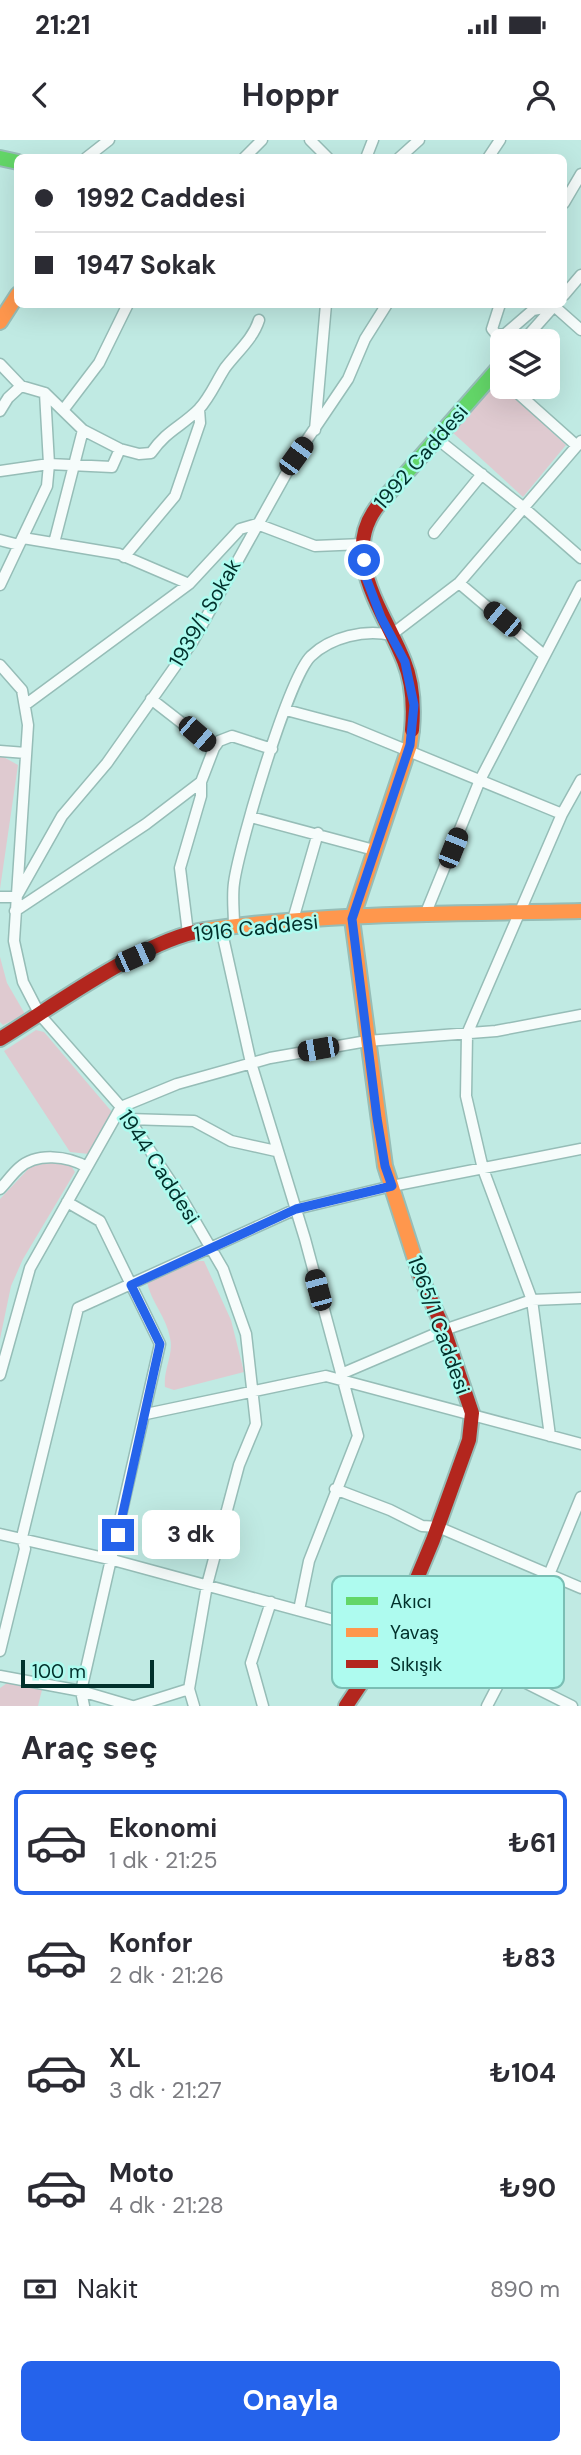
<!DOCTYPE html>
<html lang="tr">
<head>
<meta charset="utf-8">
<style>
	:root { --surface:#fff; --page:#f2f2f3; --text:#2b2b33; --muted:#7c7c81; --line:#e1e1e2; --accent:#2563eb }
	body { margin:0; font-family:"DM Sans",sans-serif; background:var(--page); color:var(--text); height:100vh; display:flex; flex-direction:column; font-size:26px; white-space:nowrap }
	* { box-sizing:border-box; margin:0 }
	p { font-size:23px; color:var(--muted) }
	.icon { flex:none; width:38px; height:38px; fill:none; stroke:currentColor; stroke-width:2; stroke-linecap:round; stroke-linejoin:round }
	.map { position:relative; height:1566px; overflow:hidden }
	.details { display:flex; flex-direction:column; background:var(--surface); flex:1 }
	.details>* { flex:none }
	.banner { position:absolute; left:14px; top:14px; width:553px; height:154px; border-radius:10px; box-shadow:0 7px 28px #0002; display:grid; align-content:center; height:154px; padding:0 21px; background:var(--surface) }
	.controls { position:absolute; left:490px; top:189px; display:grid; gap:14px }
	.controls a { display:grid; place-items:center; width:70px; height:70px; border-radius:10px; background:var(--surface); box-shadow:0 7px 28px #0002; font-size:35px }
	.scale { position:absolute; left:21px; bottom:18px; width:133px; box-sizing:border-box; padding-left:7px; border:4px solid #01302b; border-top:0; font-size:19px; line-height:24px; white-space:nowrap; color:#01302b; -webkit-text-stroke:5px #aefbef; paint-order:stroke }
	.end { position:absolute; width:32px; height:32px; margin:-16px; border:9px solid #2563eb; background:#fff; box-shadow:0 0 0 4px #fff }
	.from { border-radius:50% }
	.bubble { position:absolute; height:49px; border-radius:10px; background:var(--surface); box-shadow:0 7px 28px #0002; font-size:23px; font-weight:700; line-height:49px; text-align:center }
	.car { position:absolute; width:21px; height:42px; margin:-21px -10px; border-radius:9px; box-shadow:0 0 5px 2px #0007; background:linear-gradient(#222 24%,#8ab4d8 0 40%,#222 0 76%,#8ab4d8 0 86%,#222 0) }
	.banner b { display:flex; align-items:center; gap:24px; height:66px; font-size:26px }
	.banner b+b { border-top:2px solid var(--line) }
	.banner i { width:18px; height:18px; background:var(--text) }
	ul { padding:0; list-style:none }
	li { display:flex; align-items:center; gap:21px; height:105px; margin:0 14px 10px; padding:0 7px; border:4px solid transparent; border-radius:10px }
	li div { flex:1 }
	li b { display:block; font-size:26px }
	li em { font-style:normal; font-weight:700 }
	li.on { border-color:var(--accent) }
	li>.icon { width:63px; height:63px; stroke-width:1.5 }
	h2 { padding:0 21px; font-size:32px; line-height:84px }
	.pay { display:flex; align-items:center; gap:18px; height:77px; padding:0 21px; font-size:26px }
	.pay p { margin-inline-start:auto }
	.cta { display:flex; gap:14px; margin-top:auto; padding:14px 21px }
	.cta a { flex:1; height:80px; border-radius:10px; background:var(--accent); color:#fff; font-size:28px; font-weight:700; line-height:80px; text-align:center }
	.status { display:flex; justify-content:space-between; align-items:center; height:49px; padding:0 35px; background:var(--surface); direction:ltr }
	.status svg { height:19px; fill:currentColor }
	header { display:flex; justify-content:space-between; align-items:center; height:91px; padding:0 21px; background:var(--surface); font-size:32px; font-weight:700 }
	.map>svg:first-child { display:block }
	.green { fill:#dfcad0 }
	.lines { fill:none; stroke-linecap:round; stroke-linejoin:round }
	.street-casing { stroke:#96bdb7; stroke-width:13 }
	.fast-casing { stroke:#96bdb7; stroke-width:18 }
	.slow-casing { stroke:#96bdb7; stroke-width:18 }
	.jam-casing { stroke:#96bdb7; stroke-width:18 }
	.street { stroke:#f6fcfb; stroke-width:10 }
	.fast { stroke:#63d668; stroke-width:14 }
	.slow { stroke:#ff974d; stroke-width:14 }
	.jam { stroke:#b3261e; stroke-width:14 }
	.route { stroke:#2563eb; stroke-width:9 }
	.labels { text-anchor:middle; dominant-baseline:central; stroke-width:5; stroke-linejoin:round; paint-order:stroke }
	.street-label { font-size:21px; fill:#01302b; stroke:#aefbef }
	.key { fill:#aefbef; stroke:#7abeb4; stroke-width:2 }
	.key-label { font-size:19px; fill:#01302b }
</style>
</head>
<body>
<div class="status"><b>21:21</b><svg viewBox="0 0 49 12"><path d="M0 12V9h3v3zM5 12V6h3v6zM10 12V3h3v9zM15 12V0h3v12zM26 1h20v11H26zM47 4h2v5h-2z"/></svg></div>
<header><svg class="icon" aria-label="back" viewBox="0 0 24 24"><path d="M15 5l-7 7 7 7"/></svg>Hoppr<svg class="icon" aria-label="person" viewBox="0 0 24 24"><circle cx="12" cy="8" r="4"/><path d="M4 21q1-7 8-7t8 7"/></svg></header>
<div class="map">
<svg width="581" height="1566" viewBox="0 0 581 1566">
	<rect width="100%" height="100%" fill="#c0eae3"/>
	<path class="green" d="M 489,245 L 503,247 L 566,305 L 523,357 L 451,291 Z
		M 0,615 L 18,625 L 0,749 Z
		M 0,817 L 7,843 L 25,874 L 3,885 L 0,882 Z
		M 36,890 L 44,892 L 112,972 L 89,1014 L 70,1012 L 4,911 Z
		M 61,1021 L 70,1024 L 75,1032 L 23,1119 L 11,1146 L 0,1199 L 0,1059 L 31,1026 Z
		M 197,1121 L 204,1121 L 231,1180 L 244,1232 L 174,1250 L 165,1247 C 163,1230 174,1214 170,1198 C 167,1178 151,1162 147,1142 L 151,1137 Z
		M 10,1541 L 42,1550 L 38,1566 L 0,1566 L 0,1548 Z"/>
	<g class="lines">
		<defs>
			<path id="street" d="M 310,0 L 328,18
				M 86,18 L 109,0
				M 244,18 L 262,0
				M 366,18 L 373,0
				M 399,18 L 419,0
				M 488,18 L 500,0
				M 564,63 L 581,34
				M 564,155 L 581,135
				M 500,164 L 492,189 L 496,194 L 504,195 L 533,170 L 554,166 L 581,190
				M 523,201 L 555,165
				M 0,224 L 21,246 L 45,253 L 83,290 L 120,309 L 139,314 L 151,313 C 167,290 181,287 199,269 C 210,257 216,242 225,228 C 237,212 253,199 259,180
				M 511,247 L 577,306
				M 64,269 L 99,223 L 128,164
				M 0,271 L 8,258 L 21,246
				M 315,290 L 326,164
				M 436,298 L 524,368 L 581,418
				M 0,331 L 49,324 L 112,327 L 120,309
				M 434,393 L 482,334
				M 23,398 L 119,414 L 189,444
				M 0,400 L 19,405
				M 54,403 L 83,290
				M 124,417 L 175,356 L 200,283 L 199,269
				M 459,443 L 544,515
				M 0,445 L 47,346 L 49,324 L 45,253
				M 0,525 L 22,550 L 28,585 L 14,801 L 23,842 L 40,875 L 121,967 L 181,1057 L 223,1129 L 246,1194 L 256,1284 L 239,1325 L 207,1445 L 189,1549 L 194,1566
				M 151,559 L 214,608
				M 25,565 L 189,444 L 240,389 L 257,384 L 315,406 L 363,404
				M 286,570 L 350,587 L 562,674
				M 0,611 L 26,613
				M 251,677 L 374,710
				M 18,754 L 62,676 L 107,623 L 193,501 L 296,316 L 348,239 L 365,199 L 387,164
				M 0,757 L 16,757
				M 15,771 L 146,684 L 201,642
				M 425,775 L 480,640 L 581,446
				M 292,783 L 318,693
				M 234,786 C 234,772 232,757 234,743 C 239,706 288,539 311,516 C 331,497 365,489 391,495 L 459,443 L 581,301
				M 221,788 L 251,923 L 305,1099 L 358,1296 L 309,1421 L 299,1470
				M 188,793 L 180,728 L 201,656 L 201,642 L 214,608 L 219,601 L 232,596 L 272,609
				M 128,979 L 194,981 L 231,1001 L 276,1011
				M 0,1049 C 6,1043 12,1034 19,1028 C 37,1012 68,1016 87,1027
				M 67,1062 L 100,1081 L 160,1204 L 81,1551 L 84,1566
				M 341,1234 L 444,1190 L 532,1160 L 581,1158
				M 0,1235 L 30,1128 L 121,967 L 177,944 L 270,918 L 367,901 L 496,891 L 581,875
				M 146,1274 L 326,1236 L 581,1304
				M 550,1296 L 532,1160 L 483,1029 L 466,956 L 467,894 L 562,674 L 581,640
				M 335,1349 L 390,1370 L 422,1386 L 438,1387 L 581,1448
				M 0,1394 L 113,1420 L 393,1496 L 504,1532 L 572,1566
				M 0,1511 L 25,1409 L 22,1397 L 78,1168 L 296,1069 L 392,1046 L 581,1009
				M 0,1536 L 81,1551 L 132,1566
				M 135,1566 L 189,1549
				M 263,1566 L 251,1523 L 271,1462
				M 487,1566 L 525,1493 L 581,1357"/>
			<path id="fast" d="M 0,18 L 18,22
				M 381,362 L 502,224"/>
			<path id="slow" d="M 0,182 L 18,154
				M 412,590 L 410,605 L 352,779 L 385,1026 L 420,1135
				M 205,790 C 328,772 457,774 581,771"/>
			<path id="jam" d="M 381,362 C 336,413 385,472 404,521 C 413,543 414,567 412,590
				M 0,899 C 54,866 145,799 205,790
				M 346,1566 L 393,1496 L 433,1400 L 469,1300 L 472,1273 L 444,1190 L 420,1135"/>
		</defs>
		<use href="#street" class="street-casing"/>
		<use href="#fast" class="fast-casing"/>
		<use href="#slow" class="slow-casing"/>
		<use href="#jam" class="jam-casing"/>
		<use href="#street" class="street"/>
		<use href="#fast" class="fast"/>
		<use href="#slow" class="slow"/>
		<use href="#jam" class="jam"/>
	</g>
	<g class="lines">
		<path class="route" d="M 118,1395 L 160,1204 L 131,1145 L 296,1069 L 392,1046 L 385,1026 L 377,978 L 352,779 L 410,605 L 414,565 L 405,522 L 381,477 L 365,435 L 364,420"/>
	</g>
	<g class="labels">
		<g class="street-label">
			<text transform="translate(421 317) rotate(-49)">1992 Caddesi</text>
			<text transform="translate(205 473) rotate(-60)">1939/1 Sokak</text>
			<text transform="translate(256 788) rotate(-6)">1916 Caddesi</text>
			<text transform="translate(159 1027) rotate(57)">1944 Caddesi</text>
			<text transform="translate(439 1185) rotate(70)">1965/1 Caddesi</text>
		</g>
	</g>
	<rect x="332" y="1436" width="232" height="112" rx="10" class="key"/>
	<rect x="346" y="1457" width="32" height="8" fill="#63d668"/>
	<rect x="346" y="1488" width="32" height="9" fill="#ff974d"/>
	<rect x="346" y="1520" width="32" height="8" fill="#b3261e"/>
	<g class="key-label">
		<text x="390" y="1468">Akıcı</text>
		<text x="390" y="1499">Yavaş</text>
		<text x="390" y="1531">Sıkışık</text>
	</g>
</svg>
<div class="controls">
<a><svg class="icon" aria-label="layers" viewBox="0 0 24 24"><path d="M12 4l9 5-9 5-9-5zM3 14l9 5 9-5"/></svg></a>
</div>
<div class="scale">100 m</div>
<i class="end from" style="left:364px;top:420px"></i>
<i class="end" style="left:118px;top:1395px"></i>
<div class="bubble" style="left:142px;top:1370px;width:98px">3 dk</div>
<i class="car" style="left:296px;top:316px;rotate:36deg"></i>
<i class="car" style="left:502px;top:479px;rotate:310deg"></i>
<i class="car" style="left:197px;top:594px;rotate:131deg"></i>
<i class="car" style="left:453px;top:708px;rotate:22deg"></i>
<i class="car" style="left:135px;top:817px;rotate:66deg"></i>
<i class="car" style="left:318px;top:909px;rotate:260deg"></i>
<i class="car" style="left:318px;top:1150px;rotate:345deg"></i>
<div class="banner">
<b><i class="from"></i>1992 Caddesi</b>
<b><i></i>1947 Sokak</b>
</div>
</div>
<section class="details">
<h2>Araç seç</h2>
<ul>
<li class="on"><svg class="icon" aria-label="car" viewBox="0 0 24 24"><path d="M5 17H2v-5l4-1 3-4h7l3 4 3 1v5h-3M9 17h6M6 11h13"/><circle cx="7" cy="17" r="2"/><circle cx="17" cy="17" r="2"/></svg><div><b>Ekonomi</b><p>1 dk · 21:25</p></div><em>₺61</em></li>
<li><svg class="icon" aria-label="car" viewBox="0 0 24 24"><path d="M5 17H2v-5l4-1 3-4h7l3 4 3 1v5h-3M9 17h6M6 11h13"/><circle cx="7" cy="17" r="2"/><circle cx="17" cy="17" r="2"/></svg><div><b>Konfor</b><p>2 dk · 21:26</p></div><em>₺83</em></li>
<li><svg class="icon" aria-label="car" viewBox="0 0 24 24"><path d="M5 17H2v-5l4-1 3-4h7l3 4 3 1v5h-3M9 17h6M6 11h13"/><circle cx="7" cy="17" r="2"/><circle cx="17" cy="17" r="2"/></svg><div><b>XL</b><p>3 dk · 21:27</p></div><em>₺104</em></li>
<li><svg class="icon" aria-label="car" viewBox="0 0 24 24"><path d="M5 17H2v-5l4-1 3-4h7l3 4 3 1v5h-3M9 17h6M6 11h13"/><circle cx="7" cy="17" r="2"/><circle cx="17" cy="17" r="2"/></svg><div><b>Moto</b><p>4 dk · 21:28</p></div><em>₺90</em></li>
</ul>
<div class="pay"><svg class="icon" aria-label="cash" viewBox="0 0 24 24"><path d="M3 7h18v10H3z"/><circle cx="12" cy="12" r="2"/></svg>Nakit<p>890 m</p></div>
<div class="cta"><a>Onayla</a></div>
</section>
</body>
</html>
